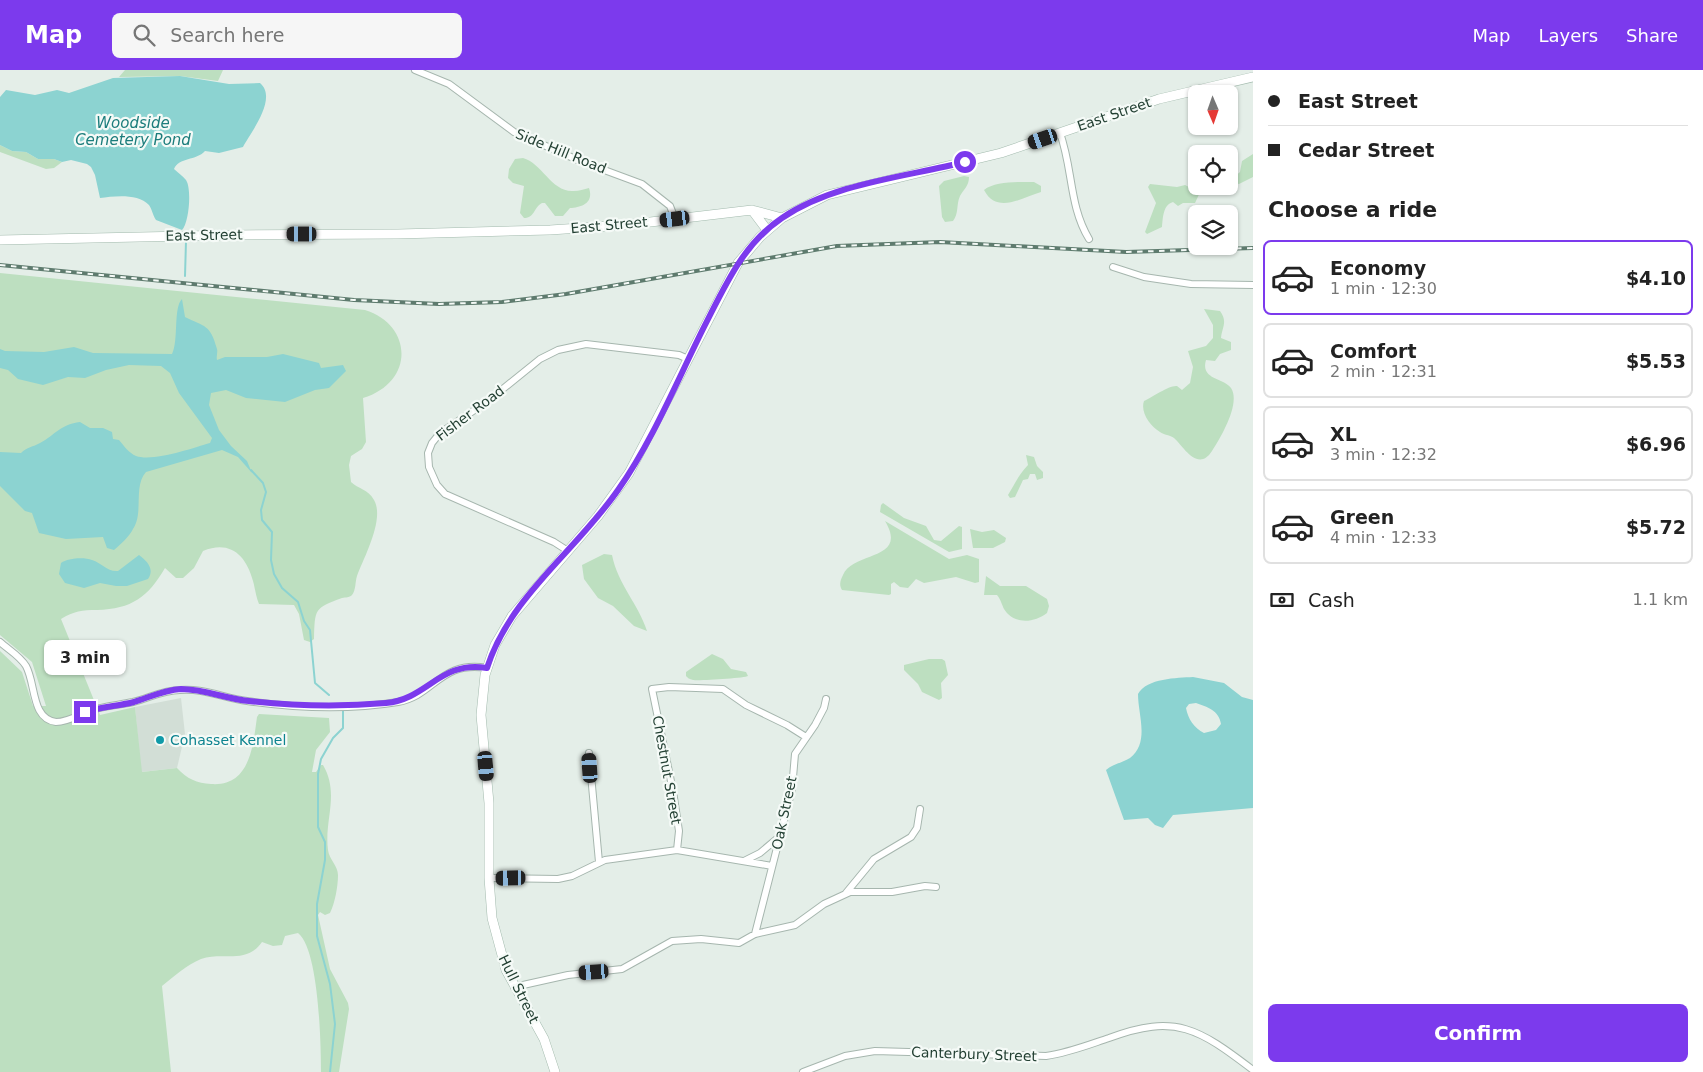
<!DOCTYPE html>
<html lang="en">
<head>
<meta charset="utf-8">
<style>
	:root { --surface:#fff; --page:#f6f6f6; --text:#222; --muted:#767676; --line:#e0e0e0; --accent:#7c3aed }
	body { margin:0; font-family:"DejaVu Sans",sans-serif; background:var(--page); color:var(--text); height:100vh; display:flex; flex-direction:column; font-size:19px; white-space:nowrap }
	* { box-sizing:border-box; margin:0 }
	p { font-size:16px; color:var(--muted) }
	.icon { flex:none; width:28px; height:28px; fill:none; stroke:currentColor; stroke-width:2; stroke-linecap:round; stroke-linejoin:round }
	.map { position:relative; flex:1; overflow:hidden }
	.details { display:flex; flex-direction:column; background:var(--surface); width:450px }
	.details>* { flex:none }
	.guide { display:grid; align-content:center; height:110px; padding:0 15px; background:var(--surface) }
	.needle { width:32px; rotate:178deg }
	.controls { position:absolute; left:1188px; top:15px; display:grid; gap:10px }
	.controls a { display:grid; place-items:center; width:50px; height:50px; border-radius:8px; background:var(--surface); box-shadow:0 1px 4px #0004; font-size:25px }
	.end { position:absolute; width:22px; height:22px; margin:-11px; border:6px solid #7c3aed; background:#fff; box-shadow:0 0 0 2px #fff }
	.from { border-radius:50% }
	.bubble { position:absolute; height:35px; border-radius:8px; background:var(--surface); box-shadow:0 1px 4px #0004; font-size:16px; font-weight:700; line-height:35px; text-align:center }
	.car { position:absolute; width:15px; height:30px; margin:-15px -8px; border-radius:6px; box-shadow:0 0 4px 1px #0007; background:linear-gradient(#222 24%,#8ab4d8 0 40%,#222 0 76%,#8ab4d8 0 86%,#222 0) }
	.guide b { display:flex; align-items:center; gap:18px; height:48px; font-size:19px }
	.guide b+b { border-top:1px solid var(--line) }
	.guide i { width:12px; height:12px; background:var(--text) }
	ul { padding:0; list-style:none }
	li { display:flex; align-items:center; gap:15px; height:75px; margin:0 10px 8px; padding:0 5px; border:2px solid var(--line); border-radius:8px }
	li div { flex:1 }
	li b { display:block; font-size:19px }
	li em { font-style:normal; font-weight:700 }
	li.on { border-color:var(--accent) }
	li>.icon { width:45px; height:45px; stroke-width:1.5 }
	h2 { padding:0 15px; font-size:22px; line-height:60px }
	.pay { display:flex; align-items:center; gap:12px; height:55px; padding:0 15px; font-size:19px }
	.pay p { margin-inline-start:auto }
	.cta { display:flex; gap:10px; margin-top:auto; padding:10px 15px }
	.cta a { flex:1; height:58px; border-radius:8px; background:var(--accent); color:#fff; font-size:20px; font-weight:700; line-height:58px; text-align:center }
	header { display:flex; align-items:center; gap:30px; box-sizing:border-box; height:70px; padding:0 25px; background:var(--accent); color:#fff }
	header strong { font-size:24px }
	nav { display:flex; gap:28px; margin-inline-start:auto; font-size:18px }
	.search { width:350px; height:45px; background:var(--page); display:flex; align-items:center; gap:12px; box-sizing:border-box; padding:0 18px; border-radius:8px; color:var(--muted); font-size:19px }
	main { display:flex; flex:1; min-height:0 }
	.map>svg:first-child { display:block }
	.built { fill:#d2ded6 }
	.green { fill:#bddfc0 }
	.water { fill:#8cd3d1; fill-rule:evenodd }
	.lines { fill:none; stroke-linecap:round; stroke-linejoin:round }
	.stream { stroke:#8cd3d1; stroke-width:2 }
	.minor-casing { stroke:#a6b6ae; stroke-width:8 }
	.secondary-casing { stroke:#a2baad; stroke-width:10 }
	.minor { stroke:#fff; stroke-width:6 }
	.secondary { stroke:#fff; stroke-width:9 }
	.rail-casing { stroke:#5e7b6e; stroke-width:4 }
	.rail { stroke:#f5faf7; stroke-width:2; stroke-dasharray:5.5; stroke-linecap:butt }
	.route { stroke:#7c3aed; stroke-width:6 }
	.culture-dot { fill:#0f9aa8; stroke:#f5faf7; stroke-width:2 }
	.labels { text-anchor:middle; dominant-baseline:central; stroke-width:4.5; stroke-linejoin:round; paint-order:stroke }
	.street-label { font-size:14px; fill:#234033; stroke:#f5faf7 }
	.culture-label { font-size:14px; fill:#0d838f; stroke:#f5faf7; text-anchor:start }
	.water-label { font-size:15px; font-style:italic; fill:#1c7d7c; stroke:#f5faf7 }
</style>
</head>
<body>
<header>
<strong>Map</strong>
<div class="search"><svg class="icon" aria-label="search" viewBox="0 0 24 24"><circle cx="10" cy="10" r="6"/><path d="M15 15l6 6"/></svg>Search here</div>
<nav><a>Map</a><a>Layers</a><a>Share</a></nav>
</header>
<main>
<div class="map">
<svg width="1253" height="1002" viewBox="0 0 1253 1002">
	<rect width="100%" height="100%" fill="#e4eee8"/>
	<path class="built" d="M 181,628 L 185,664 L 177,698 L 141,702 L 135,637 Z"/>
	<path class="green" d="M 125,0 L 223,0 L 218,11 L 180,6 L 119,7 Z
		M 0,75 L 12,81 L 26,82 L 38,89 L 54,89 L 62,92 L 54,98 L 46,99 L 0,82 Z
		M 1253,84 L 1253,107 L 1239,114 L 1235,113 L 1233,108 L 1240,102 L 1242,91 Z
		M 523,88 C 542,93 552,123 574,121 C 579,121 584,119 589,118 C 594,133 582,137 570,138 L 563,146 L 555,146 L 545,133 L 542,133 C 533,138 535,148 524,148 L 520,143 L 524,116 L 513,113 L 508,108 L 509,99 L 515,89 Z
		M 964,106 L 969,107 C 969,116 964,119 960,126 C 956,135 959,143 953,151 L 945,152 L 942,147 L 939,116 L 944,111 Z
		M 1034,112 L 1041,116 L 1041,122 C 1023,127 997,145 984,120 C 995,111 1020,112 1034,112 Z
		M 1150,114 L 1177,117 L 1185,115 L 1191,118 L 1202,118 L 1195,133 L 1183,133 L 1178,136 L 1173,132 C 1163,135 1163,147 1162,157 L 1147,164 L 1145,162 L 1156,133 L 1148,117 Z
		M 0,203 L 365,240 C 413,255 415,312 363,328 L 366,372 L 362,379 L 351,386 L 349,395 L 351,412 C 358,419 368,419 374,430 C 385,449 364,487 357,506 C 355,512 356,520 352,525 C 349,528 346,527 342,528 C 314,538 315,539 314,569 L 310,572 L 304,570 L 299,544 L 294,535 L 259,534 C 256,527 255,518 253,511 C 246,485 230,470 203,481 L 194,498 L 183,508 L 176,508 L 165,498 C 148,527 132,539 97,540 C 82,540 74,541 61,549 L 100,645 L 135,637 L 142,702 L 177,698 C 187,709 197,713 211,714 C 250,717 253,676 257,647 L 259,644 L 329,648 L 330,662 L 316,680 L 312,702 L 316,702 L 321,695 L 323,695 C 340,724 324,750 328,780 C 329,789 338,796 338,805 C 338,816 335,833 330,843 L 325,845 L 320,842 L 318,845 L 330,899 L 348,933 L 349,939 L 339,1002 L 321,1002 C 321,975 319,879 298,863 L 285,866 L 282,875 L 273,876 L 262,872 C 246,895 223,881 201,889 C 187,895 174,906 162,916 L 171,1002 L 0,1002 L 0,581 L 22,602 L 33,636 L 46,636 L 32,592 L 0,565 Z
		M 1204,239 L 1220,241 C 1228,252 1222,257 1221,268 L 1231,272 L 1231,280 L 1220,284 L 1215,291 L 1206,290 C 1200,310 1225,308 1231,318 C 1241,333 1221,367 1212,381 C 1198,403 1183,376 1174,368 C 1170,365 1164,365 1160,362 C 1150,356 1140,342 1144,331 C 1153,327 1169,315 1177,316 L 1182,320 L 1190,313 L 1193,297 L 1188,281 L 1206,276 L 1213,268 L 1213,255 Z
		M 1026,385 L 1034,387 L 1037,396 L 1043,402 L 1043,408 L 1037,410 L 1035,404 L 1030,404 L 1028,409 L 1023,410 L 1015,427 L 1010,428 L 1008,425 C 1015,414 1019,404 1028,395 Z
		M 883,433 L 904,448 L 926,456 L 934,470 L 941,471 L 959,456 L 962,457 L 962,479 L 949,482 L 880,442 L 881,435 Z
		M 885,451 L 949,489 L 967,485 L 979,489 L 979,512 L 975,513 L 956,507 L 924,513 L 916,509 L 908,518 L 900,517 L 894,512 L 891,514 L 891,524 L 889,525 L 842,520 C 839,515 840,511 843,505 C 853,481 909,491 885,451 Z
		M 970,459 L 982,462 L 994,460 L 1006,468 L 1005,472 L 993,478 L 973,478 Z
		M 604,484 L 612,485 C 618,515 638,533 647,561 L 634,556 L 613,536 L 598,528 L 584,509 L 582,495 Z
		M 986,506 L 1000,516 L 1026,516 L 1047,529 L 1049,536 L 1047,543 C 1034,553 1014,555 1004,539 C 1002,535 1001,530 997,525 L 984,525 Z
		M 712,584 L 723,589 L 731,599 L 746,602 L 748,606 C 745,608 699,611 693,610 C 689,609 688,608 686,606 L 686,602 Z
		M 929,589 L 942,589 L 945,591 L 948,605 L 941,613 L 942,628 L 939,630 L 922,622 L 918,614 L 904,600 L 904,595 Z"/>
	<path class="water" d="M 180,6 L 229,14 L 260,13 C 278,28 251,62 243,77 L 219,83 L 205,81 C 196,91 179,87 174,99 C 178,103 183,106 186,110 C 192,119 189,153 182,160 L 156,150 C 153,146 152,139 149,135 C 138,123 114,126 100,128 L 95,105 L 91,97 L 87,94 L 71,90 L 62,92 L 54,89 L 38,89 L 26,82 L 12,81 L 0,75 L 0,27 L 6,20 L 35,25 L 57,20 L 69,23 L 113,8 Z
		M 182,229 L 185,247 C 205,257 210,254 217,279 C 218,283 216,286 217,290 L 225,287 L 267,287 L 283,284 L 319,293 L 321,298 L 343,295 L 346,301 L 329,318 L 315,320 L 285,332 L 246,328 L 226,320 L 211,323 L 209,335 L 219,360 L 231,376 L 247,391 L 252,403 L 238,387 L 222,380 L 146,402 C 133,416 144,443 133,459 C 129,467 121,474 114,480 L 107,478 L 103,467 L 66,469 L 39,463 L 32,443 L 25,441 L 0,416 L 0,382 L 21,383 C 27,377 33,377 40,373 C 55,365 61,354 80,352 L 90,358 L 103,358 L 112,362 L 113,369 L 119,370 C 124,376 129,383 136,386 C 153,392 193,378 210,373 L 212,368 L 179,323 L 170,303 L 161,296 L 129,295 L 106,300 L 85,308 L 68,307 L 43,315 L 18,309 L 8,300 L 0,298 L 0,279 L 5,281 L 44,282 L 74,277 L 93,283 L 172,284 C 179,270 173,238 182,229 Z
		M 139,485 C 147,491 155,499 148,509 L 127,516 L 116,516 L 100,513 L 84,518 L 65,513 L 59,504 L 61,493 C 68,488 84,487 92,490 C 102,493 107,502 118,501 Z
		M 1193,607 L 1224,613 L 1242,627 L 1253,630 L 1253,738 L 1173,745 L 1163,758 L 1155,755 L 1148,748 L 1124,750 L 1106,700 C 1113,694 1122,693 1130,688 C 1150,672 1138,645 1138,624 C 1147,608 1177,608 1193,607 ZM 1196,633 C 1207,637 1219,640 1221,654 L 1216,660 L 1204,663 C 1194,658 1188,649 1186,638 L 1189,634 Z"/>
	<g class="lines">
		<path class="stream" d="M 185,206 L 186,171
			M 251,400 L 263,413 L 266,422 L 261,440 L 262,450 L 272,462 L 271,490 L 274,504 L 282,518 L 298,532 L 304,551 L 310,560 L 315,613 L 329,625
			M 330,1002 L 335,954 L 330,914 L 317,866 L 317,834 L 325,790 L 325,772 L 318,757 L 318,704 L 321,689 L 333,668 L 343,658 L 343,640"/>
		<defs>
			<path id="minor" d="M 415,0 L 449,14 L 514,62 L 580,91 L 642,114 L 670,136 L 675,149
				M 1060,63 C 1073,99 1069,136 1089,169
				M 1113,197 L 1144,207 L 1191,214 L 1253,215
				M 568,481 L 554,472 L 445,424 L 437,415 L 429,397 L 428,383 L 432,373 L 440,363 L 488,331 L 540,289 L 558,280 L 586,274 L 679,285 L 688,289
				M 0,572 C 9,580 20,586 26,596 C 36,614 31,649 56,652 C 69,652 80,644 92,640 C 105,636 119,635 133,632 C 149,628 163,620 180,620 C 203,618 224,628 247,631 C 296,638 349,640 398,632 C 434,626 440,590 487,598
				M 589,683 L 599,792
				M 677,780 L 679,761 L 673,721 L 652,619 L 669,617 L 723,619 L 746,635 L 787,655 L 806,667
				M 744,791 L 760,783 L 779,767
				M 489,808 L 558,809 L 572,806 L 605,790 L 677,780 L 772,796
				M 846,823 L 874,789 L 911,767 L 917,758 L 920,739
				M 755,864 L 792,719 L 795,684 L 815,655 L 824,638 L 826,629
				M 514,917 L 568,905 L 622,899 L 672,871 L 701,869 L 739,873 L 755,864 L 795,855 L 824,834 L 850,822 L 892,822 L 925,816 L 936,817
				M 803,1002 L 845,986 L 875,981 L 1046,986 C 1068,983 1088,975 1109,968 C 1176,943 1199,959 1253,1000"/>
			<path id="secondary" d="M 752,140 L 767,160
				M 0,170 L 233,165 L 398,164 L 550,160 L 625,155 L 752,140 L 782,148
				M 555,1002 L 544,969 L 506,900 L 492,848 L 489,808 L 489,733 L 481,645 L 485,605 L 495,575 L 512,546 L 598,446 L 629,403 L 738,193 L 760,167 L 782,148 L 827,125 L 1001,83 L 1159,29 L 1253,7"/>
		</defs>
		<use href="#minor" class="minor-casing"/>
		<use href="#secondary" class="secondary-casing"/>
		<use href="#minor" class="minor"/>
		<use href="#secondary" class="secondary"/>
		<defs>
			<path id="rail" d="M 0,195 L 354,230 L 439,234 L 502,232 L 566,224 L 837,176 L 940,172 L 1126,182 L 1253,178"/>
		</defs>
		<use href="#rail" class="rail-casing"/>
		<use href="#rail" class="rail"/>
	</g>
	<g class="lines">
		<path class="route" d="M 85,642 C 101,637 118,636 134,632 C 150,627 164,620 181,619 C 205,619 226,629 249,631 C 295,636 340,637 386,633 C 428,629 440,590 487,598 C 510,526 576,481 618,420 C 653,370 677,311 704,257 C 725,216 743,174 782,148 C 834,113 905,107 965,92"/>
	</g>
	<circle class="culture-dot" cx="160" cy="670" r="5"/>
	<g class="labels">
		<g class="street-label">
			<text transform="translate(1114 44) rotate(-19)">East Street</text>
			<text transform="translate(561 81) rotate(22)">Side Hill Road</text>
			<text transform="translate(609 155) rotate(-5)">East Street</text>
			<text transform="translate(204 165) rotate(-1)">East Street</text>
			<text transform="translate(470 343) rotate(-37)">Fisher Road</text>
			<text transform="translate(667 700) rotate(80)">Chestnut Street</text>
			<text transform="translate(784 743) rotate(-78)">Oak Street</text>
			<text transform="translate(519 919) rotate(64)">Hull Street</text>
			<text transform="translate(974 984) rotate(2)">Canterbury Street</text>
		</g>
		<g class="culture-label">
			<text x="170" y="670">Cohasset Kennel</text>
		</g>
		<g class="water-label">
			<text x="133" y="53">Woodside<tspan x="133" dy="17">Cemetery Pond</tspan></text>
		</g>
	</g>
</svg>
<div class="controls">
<a><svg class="needle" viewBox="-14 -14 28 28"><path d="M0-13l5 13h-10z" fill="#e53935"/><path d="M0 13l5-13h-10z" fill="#767676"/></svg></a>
<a><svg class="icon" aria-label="locate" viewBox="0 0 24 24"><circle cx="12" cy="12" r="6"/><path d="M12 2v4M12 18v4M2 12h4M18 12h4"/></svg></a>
<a><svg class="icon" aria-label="layers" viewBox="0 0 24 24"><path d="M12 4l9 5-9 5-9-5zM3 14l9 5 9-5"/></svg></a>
</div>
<i class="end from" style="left:965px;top:92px"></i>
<i class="end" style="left:85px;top:642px"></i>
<div class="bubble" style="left:44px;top:570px;width:82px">3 min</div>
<i class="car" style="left:1043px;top:69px;rotate:251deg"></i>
<i class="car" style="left:675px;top:149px;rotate:263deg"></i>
<i class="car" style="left:302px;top:164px;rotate:270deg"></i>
<i class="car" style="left:486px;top:696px;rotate:175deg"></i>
<i class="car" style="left:590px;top:698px;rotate:356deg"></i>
<i class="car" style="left:511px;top:808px;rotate:269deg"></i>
<i class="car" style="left:594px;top:902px;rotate:266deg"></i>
</div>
<section class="details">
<div class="guide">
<b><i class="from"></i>East Street</b>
<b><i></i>Cedar Street</b>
</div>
<h2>Choose a ride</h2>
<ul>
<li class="on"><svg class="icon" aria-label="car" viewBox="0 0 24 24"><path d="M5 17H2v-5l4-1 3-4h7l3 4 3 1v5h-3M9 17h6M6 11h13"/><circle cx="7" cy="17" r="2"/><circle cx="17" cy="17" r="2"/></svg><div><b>Economy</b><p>1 min · 12:30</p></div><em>$4.10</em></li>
<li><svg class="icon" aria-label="car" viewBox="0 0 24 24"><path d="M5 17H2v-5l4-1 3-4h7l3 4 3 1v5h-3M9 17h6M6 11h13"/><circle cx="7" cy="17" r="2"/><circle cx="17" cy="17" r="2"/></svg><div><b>Comfort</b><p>2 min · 12:31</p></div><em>$5.53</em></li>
<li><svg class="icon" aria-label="car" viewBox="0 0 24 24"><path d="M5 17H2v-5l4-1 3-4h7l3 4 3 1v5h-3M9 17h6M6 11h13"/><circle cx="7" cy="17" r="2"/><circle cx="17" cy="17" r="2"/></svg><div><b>XL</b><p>3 min · 12:32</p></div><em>$6.96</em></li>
<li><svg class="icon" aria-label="car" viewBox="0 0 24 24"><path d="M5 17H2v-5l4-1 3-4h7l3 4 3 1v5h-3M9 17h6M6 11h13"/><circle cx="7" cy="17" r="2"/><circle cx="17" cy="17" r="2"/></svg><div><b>Green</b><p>4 min · 12:33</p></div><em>$5.72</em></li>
</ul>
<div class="pay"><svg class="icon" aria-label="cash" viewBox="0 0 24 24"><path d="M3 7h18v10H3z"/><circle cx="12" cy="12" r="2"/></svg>Cash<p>1.1 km</p></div>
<div class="cta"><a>Confirm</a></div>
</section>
</main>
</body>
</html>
